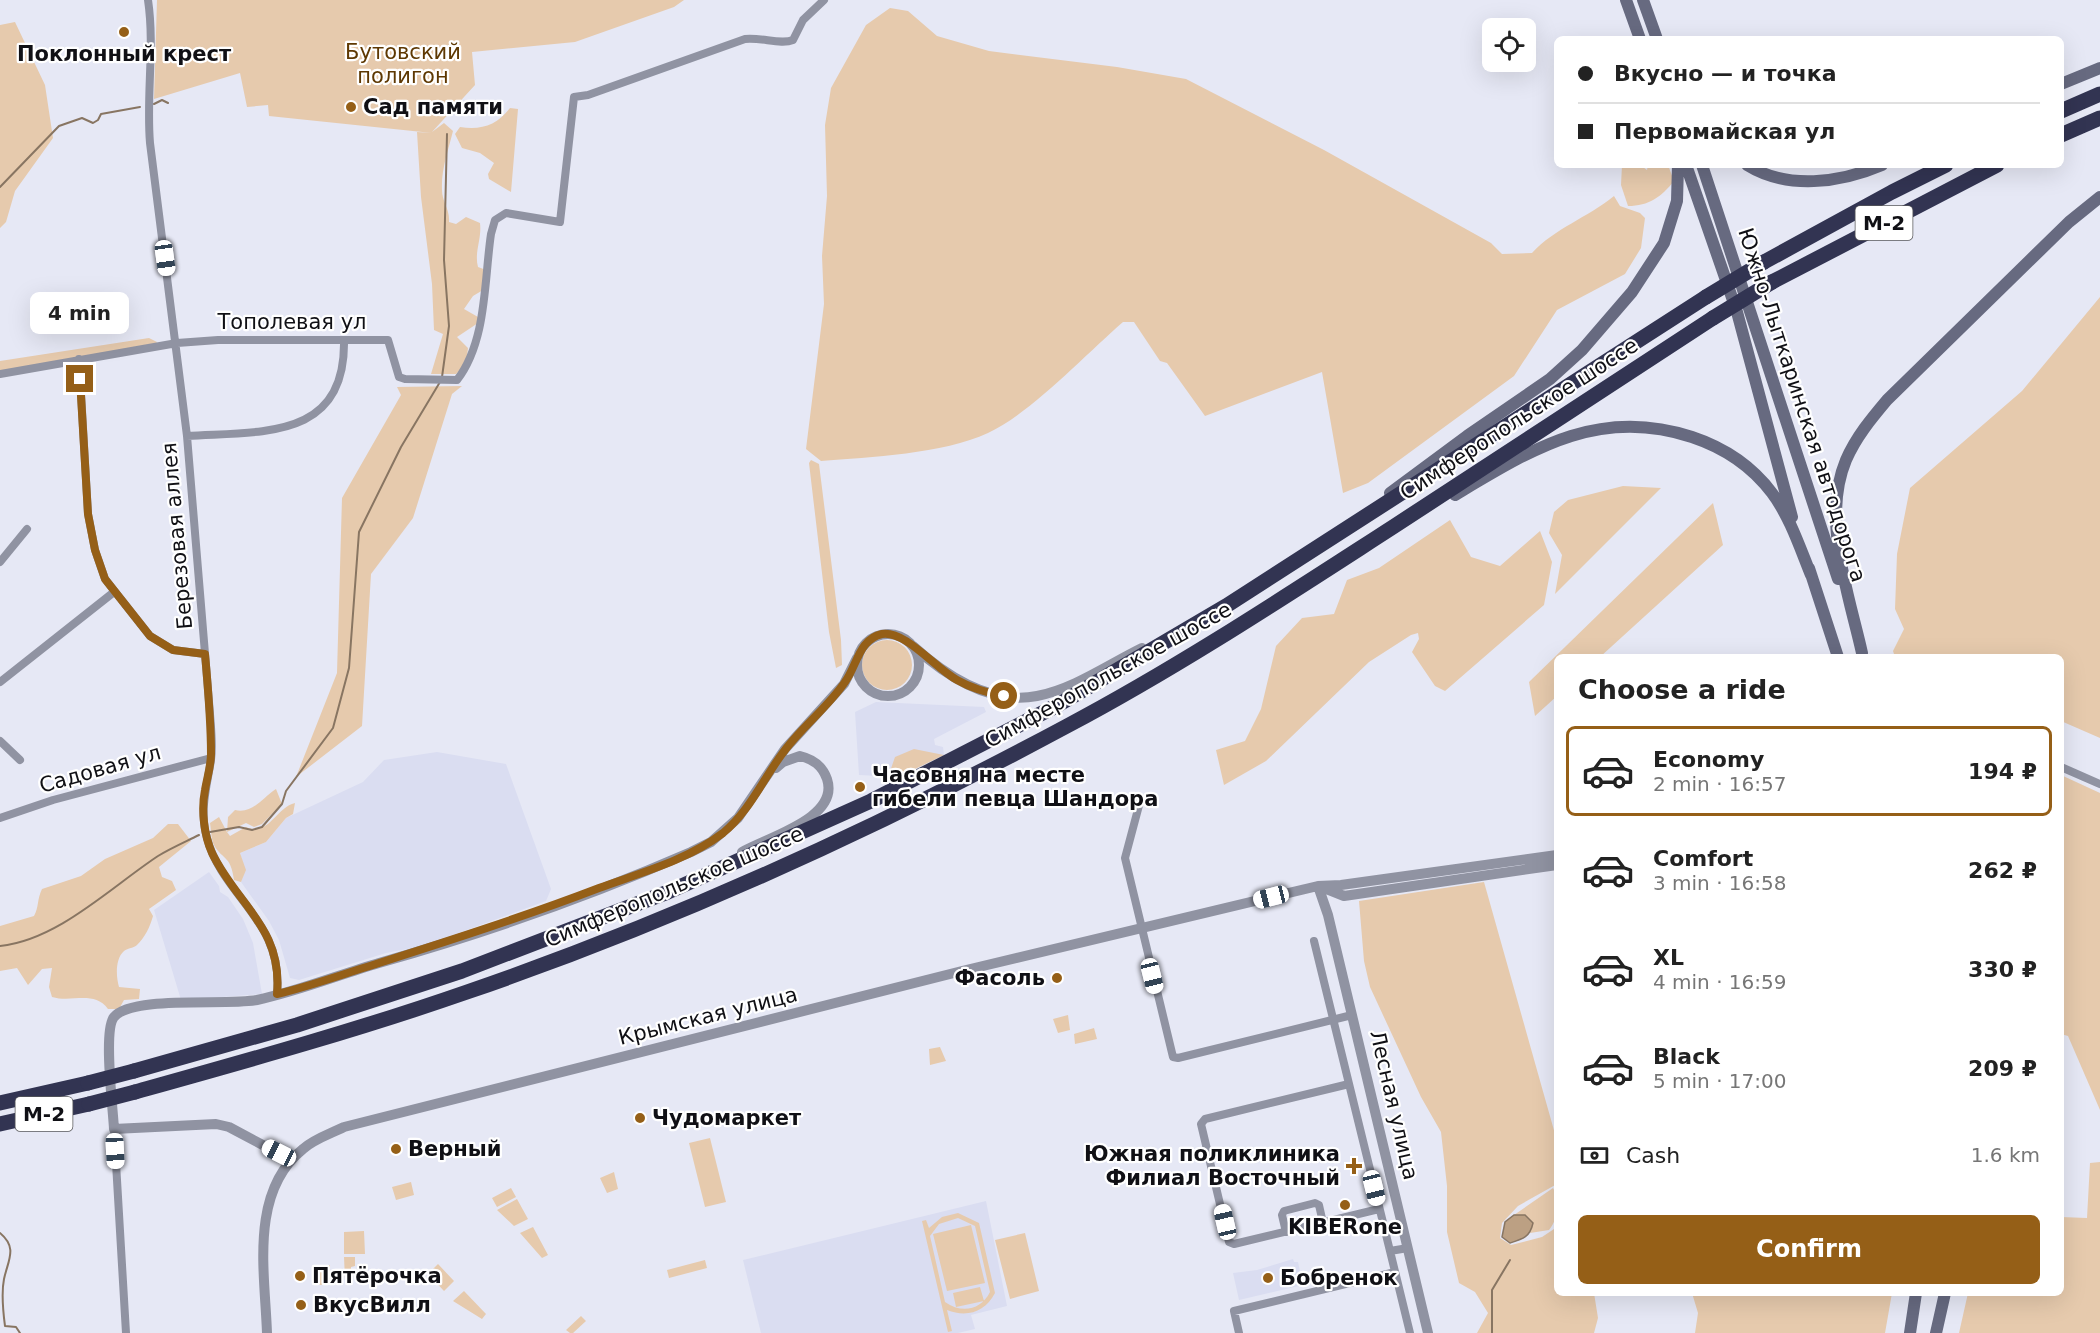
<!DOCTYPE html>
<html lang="en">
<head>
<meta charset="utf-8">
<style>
	:root { --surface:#fff; --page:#f2f2f2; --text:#222; --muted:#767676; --line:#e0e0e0; --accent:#955f17 }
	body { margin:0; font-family:"DejaVu Sans",sans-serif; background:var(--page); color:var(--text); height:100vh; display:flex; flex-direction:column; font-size:22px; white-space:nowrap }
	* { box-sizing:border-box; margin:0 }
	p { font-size:20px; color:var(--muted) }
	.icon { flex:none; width:33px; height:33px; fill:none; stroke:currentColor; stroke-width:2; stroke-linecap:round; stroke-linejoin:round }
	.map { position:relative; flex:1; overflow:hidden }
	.details { position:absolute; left:1554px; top:654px; width:510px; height:642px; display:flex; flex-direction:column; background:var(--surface); border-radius:9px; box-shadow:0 6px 24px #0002 }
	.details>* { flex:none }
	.banner { position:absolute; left:1554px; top:36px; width:510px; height:132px; border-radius:9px; box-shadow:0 6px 24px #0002; display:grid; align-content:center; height:132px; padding:0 24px; background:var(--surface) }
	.fabs { position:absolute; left:1482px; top:18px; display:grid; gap:12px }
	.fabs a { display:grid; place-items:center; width:54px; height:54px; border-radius:9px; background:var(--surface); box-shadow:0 6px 24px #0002; font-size:30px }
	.end { position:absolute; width:27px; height:27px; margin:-14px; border:8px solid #955f17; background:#fff; box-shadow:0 0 0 3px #fff }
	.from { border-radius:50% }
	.bubble { position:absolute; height:42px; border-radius:9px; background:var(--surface); box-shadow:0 6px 24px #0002; font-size:20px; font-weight:600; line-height:42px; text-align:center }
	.car { position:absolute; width:18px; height:36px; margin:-18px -9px; border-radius:8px; box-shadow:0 0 4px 2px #0007; background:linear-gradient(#fff 24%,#345 0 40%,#fff 0 76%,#345 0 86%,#fff 0) }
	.banner b { display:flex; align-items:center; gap:21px; height:57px; font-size:22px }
	.banner b+b { border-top:2px solid var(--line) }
	.banner i { width:15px; height:15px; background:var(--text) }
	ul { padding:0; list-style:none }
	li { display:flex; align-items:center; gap:18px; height:90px; margin:0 12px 9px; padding:0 12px; border:3px solid transparent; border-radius:9px }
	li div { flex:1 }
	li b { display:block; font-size:22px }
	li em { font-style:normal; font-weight:600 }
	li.current { border-color:var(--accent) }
	li>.icon { width:54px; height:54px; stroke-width:1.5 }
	h2 { padding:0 24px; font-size:27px; line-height:72px }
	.pay { display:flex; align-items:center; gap:15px; height:66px; padding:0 24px; font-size:22px }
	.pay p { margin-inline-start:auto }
	.button { display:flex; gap:12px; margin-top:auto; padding:12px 24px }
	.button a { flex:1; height:69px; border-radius:9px; background:var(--accent); color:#fff; font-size:24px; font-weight:600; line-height:69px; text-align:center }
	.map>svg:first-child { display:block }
	.built { fill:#daddf1 }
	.green { fill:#e6caad; fill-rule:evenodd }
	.water { fill:#bca083; stroke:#887562; stroke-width:1.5 }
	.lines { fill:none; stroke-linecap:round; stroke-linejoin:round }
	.stream { stroke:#887562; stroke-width:2 }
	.minor { stroke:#9093a2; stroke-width:8 }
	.tertiary { stroke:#9093a2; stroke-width:10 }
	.secondary { stroke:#676a80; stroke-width:12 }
	.motorway { stroke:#323452; stroke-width:15 }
	.motorway-bridge { stroke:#323452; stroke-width:15 }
	.route { stroke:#955f17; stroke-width:8 }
	.poi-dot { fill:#955f17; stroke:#fff; stroke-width:2 }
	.labels { text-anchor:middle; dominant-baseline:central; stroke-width:4.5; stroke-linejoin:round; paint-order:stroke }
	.shield { fill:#fff; stroke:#58585b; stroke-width:1.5 }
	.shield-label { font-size:20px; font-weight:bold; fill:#101015 }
	.park-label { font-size:21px; fill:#5e3802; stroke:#fff }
	.poi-label { font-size:21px; font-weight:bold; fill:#101015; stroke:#fff; text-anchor:start }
	.street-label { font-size:21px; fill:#101015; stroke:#fff }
</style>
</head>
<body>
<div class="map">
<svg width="2100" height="1333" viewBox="0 0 2100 1333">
	<rect width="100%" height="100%" fill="#e6e8f5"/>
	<path class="built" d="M 876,702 L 984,707 L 986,712 L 934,739 L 935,745 L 943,747 L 944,755 L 886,783 L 879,776 L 859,775 L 855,712 Z
		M 437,752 L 506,764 L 551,889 L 546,901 L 423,946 L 386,953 L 299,980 L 290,978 L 279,940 L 269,921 L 241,882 L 245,870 L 240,853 L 266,842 L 286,818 L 363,782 L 384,760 Z
		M 209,872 L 219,886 L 220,892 L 228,897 L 243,919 L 253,943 L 262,994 L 181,1000 L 154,910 Z
		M 986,1201 L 1007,1306 L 971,1315 L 975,1329 L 958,1333 L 761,1333 L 743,1260 Z
		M 1293,1259 L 1294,1262 L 1298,1262 L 1303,1285 L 1239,1300 L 1233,1273 L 1257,1270 Z"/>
	<path class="green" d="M 157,0 L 684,0 L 674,7 L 575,42 L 472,52 L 475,85 L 432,132 L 444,123 L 453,131 C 448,151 441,170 442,190 C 442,202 450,209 449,222 L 456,224 L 466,217 L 480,223 C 482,239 474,252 478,267 L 486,270 L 483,290 L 473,296 L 464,309 L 478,317 L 478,323 L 457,337 L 468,348 L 466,364 L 456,374 L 431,374 L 443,334 L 434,330 L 432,284 L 421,197 L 417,132 L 432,133 L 269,116 L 268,105 L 247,107 L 240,73 L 154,99 Z
		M 890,8 L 908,11 L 937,36 L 989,51 L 1117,67 L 1186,79 L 1324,150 L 1491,243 L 1502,254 L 1532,253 C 1555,228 1587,218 1614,196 L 1620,206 L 1640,213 L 1645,218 L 1641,248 L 1625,274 L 1557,310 L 1514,376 L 1368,483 L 1343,493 L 1322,372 L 1205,416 L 1167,363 L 1160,361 L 1134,322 L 1123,322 C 1085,355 1031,413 988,433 C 943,454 870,457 821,461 L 806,449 L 824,304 L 822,256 L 827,196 L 825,125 L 831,88 L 866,25 Z
		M 15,22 L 45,85 L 53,138 L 15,191 L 6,222 L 0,228 L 0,25 Z
		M 510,108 L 518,109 L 511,192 L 489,179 L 488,174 L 494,163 L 480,153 L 462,148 L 455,134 L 460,127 C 481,130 496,126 510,108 Z
		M 1622,165 L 1640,165 L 1647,170 L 1648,165 L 1668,165 L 1674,181 C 1661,197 1649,206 1628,206 L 1621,185 Z
		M 2100,297 L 2100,738 L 2061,721 L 2061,657 L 1895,657 L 1893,651 L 1904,629 L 1895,609 L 1897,554 L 1910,488 L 2022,391 Z
		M 149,338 L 157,342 L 154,347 L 0,375 L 0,361 Z
		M 462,386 L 452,394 L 413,518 L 371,574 L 362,726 L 296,777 L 337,673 L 342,498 L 401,395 L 397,387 Z
		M 811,460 L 819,464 L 841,640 L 842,665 L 836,668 L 829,632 L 809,463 Z
		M 1623,486 L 1661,488 L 1555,594 L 1562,555 L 1549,533 L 1554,512 L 1568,500 Z
		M 1713,503 L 1723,545 L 1600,657 L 1557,657 L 1557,696 L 1535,716 L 1529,682 Z
		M 1450,520 L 1471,557 L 1500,566 L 1540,531 L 1552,562 L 1544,605 L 1445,691 L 1435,686 L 1412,652 L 1419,639 L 1418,633 L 1411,635 L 1369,662 L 1266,761 L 1224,785 L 1216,750 L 1245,741 L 1261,709 L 1276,646 L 1302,618 L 1334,614 L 1347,580 L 1379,568 Z
		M862 665a25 25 0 1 1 50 0a25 25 0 1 1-50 0Z
		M 914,749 L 944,755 L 886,783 L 895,757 Z
		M 2061,775 L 2100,793 L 2100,1110 L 2068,1036 L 2061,1034 Z
		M 276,789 L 282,804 L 262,824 L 254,827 L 246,823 L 227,832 L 230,836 L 246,827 C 269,837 275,808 295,803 L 293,814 L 286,818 L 266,842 L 240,853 L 246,870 L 241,882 L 234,880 C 231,854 221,860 213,843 C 211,837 211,829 210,823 L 219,817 L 227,832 L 228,817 L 235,810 C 253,814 262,798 276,789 Z
		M 168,824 L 178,824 L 191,841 L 159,867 L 162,877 L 172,881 L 176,890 L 149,909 L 153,916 C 150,927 145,937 137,945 C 134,948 128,948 124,951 C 115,959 116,977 119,987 L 140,989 L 139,999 L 124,1000 L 119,1009 L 108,1009 C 94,990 72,1003 52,997 L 49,987 L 52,968 L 42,969 L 28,985 L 17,968 L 0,971 L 0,926 L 34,916 C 39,907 37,899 42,889 L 81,876 L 105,859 L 153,838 Z
		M 1484,882 L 1557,1141 L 1557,1184 L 1518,1206 L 1502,1223 L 1500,1238 L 1511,1245 L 1542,1237 L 1557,1227 L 1557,1293 L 1594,1293 L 1598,1318 L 1594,1333 L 1477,1333 L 1488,1313 L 1475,1292 L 1459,1283 L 1447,1232 L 1447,1186 L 1441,1132 L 1421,1097 L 1370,987 L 1364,961 L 1359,901 Z
		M 1068,1015 L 1070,1030 L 1058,1033 L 1053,1019 Z
		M 1094,1028 L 1097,1039 L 1075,1044 L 1074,1034 Z
		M 940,1047 L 946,1061 L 930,1065 L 929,1049 Z
		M 710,1138 L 726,1202 L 705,1207 L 689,1143 Z
		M 2100,1162 L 2100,1333 L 1959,1333 L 1968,1293 L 2061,1293 L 2061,1217 L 2087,1218 L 2090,1163 Z
		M 614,1172 L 618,1189 L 607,1193 L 600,1178 Z
		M 411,1182 L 414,1195 L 396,1200 L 392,1187 Z
		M 511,1188 L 516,1197 L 497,1207 L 492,1198 Z
		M 1553,1188 C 1561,1201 1558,1219 1549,1230 L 1530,1233 L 1532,1223 L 1525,1215 L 1514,1215 Z
		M 517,1199 L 528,1219 L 514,1226 L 497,1210 Z
		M 958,1213 L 979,1223 L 995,1293 C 985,1312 967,1318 947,1310 L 952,1331 L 948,1332 L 922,1221 L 926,1220 L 929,1228 L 942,1217 ZM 958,1218 L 975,1226 L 990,1292 C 981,1310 962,1314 945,1302 L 930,1236 L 939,1224 Z
		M 971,1225 L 985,1283 L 947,1291 L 933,1234 Z
		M 533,1227 L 548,1255 L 542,1258 L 520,1233 Z
		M 364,1231 L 365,1254 L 344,1254 L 344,1232 Z
		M 1025,1233 L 1039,1291 L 1010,1299 L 995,1240 Z
		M 344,1257 L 355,1257 L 355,1266 L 351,1267 L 351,1279 L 345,1279 Z
		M 705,1260 L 707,1268 L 669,1278 L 667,1270 Z
		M 438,1264 L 454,1281 L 444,1291 L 428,1274 Z
		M 319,1265 L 330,1265 L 330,1284 L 319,1285 Z
		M 980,1287 L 984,1301 L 956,1307 L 953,1293 Z
		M 464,1291 L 486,1314 L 482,1319 L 453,1301 Z
		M 1692,1293 L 1892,1293 L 1885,1333 L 1695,1333 L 1698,1313 Z
		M 581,1316 L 586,1321 L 573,1333 L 570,1333 L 566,1330 Z"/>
	<path class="water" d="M 1514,1215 L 1525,1215 L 1533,1223 C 1530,1237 1523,1239 1510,1243 L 1502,1237 L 1505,1222 Z"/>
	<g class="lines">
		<path class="stream" d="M 154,104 L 162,100 L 168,103
			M 0,187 L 59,126 L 82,118 L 93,123 L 98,120 L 101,114 L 140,107
			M 442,377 L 449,326 L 444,260 L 447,134
			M 210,832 L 239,827 L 252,830 L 262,827 L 282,804 L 286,791 L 333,728 L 349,668 L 359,532 L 401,447 L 440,382
			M 0,946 C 58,940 111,887 158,856 C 171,848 185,842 199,835
			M 0,1233 C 18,1248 8,1260 4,1279 C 1,1294 3,1311 5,1326 L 16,1327 L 20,1333
			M 1492,1333 L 1492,1290 L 1510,1260"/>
		<path class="minor" d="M 148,0 C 155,47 146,95 150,143 L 187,436 L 210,714 C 211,728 213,745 211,760 C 207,786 199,811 207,838 C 223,898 284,920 277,994
			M 79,359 L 88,514 L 95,550 L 105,579 L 150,636 L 173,650 L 205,654
			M 0,374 L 177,343 L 218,340 L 388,340 L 399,377 L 405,379 L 457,380 C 487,341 484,281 491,234 L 495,220 L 506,213 L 560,222 L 574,97 L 588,95 L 745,39 C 761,37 781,45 793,40 L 803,20 L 824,0
			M 187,436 C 261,431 346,441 344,340
			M 0,562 L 27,529
			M 0,682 L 114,592
			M 0,741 L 20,760
			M 2061,767 L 2100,784
			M 1141,798 L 1125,858 L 1173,1057 L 1178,1058 L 1352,1015
			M 0,818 L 53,800 L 211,758
			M 1314,941 L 1390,1251 L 1408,1248
			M 1349,1084 L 1205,1119 L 1201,1124 L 1229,1242 L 1234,1244 L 1379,1209
			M 114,1129 L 126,1333
			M 1286,1232 L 1282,1215 L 1284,1211 L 1315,1203 L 1319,1205 L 1323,1223
			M 1390,1251 L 1410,1333
			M 1239,1333 L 1234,1311 L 1395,1272"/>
		<path class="tertiary" d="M857 665a31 31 0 1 1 62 0a31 31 0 1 1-62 0Z
			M 913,646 C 946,676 990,705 1037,696 C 1074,689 1109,664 1142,648
			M 742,852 C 768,837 840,818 827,779 C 822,765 813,759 800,756 L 783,762 L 776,768
			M 1318,886 L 1328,915 L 1428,1333
			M 1324,888 L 1344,896 L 1557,865
			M 291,1160 L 229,1127 L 216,1124 L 114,1129 C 113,1108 103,1030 114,1017 C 132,995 228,1006 257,1000 C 299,991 338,975 379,963 C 485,933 590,896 691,852 L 711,842 L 738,818 L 785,749 L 844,684 L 857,658
			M 267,1333 C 265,1273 249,1192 303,1149 C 314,1139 330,1134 344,1127 L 962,971 L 1318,886 L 1341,885 L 1557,855"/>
		<path class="secondary" d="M 1626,0 L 1640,39
			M 1643,0 L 1657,39
			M 2061,84 L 2100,68
			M 1686,165 L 1737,312 L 1792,517
			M 1702,165 L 1838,579
			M 1747,165 C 1787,190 1840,183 1882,165
			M 1390,493 L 1467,436 L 1550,379 L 1582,350 L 1632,292 L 1664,243 L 1677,201 L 1678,165
			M 1455,495 C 1532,449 1599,406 1692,437 C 1725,448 1751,465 1772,493 C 1790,517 1800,548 1811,575
			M 1809,568 L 1838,657
			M 1862,653 C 1849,594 1821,520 1846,460 C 1856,437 1871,419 1887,400 L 2069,222 L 2100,197
			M 1910,1333 L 1916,1293
			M 1936,1333 L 1945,1293"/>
		<path class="motorway" d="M 2061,111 L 2100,94
			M 2061,135 L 2100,118
			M 1764,262 L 1892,192 L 1946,165
			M 1772,282 L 1997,165
			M 134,1071 L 297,1025 L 462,971 L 668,892 L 871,801 L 1056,706 L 1226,606 L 1706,297
			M 135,1092 C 246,1061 358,1030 467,992 C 674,921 875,829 1067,726 C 1180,666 1286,596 1393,527 C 1500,457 1607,388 1713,318
			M 0,1103 L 88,1083
			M 0,1124 L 89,1104"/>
		<path class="motorway-bridge" d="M 1706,297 L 1764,262
			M 1713,318 L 1772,282
			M 88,1083 L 134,1071
			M 89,1104 L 135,1092"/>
	</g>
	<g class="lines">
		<path class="route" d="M 80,379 L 88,514 L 95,550 L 105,579 L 150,636 L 173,650 L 205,654 C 208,687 211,721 211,754 C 211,766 207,778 205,790 C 201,810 204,835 212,853 C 237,905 283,928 277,994 C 311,986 343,974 376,964 C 451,940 526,916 599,888 C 640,873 688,860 723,833 C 750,811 764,777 785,750 C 803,726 828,707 845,682 C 857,666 859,639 882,634 C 905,630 935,668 957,680 C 971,688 988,693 1004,696"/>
	</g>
	<g class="poi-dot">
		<circle cx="124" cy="32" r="6"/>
		<circle cx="351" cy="107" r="6"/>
		<circle cx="860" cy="787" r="6"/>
		<circle cx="1057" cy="978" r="6"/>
		<circle cx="640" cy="1118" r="6"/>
		<circle cx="396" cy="1149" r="6"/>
		<path d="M1351 1157h6v6h6v6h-6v6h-6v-6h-6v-6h6z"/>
		<circle cx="1345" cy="1205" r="6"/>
		<circle cx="300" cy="1276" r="6"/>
		<circle cx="1268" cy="1278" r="6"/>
		<circle cx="301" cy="1305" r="6"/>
	</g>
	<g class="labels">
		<g class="shield">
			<rect x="1855.5" y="206" width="57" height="34" rx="4.5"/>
			<rect x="15.5" y="1097" width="57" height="34" rx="4.5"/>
		</g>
		<g class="shield-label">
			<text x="1884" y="223">М-2</text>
			<text x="44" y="1114">М-2</text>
		</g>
		<g class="park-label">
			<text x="403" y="52">Бутовский<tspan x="403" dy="24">полигон</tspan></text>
		</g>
		<g class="poi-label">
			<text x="124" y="54" text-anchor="middle">Поклонный крест</text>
			<text x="363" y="107">Сад памяти</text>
			<text x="872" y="775">Часовня на месте<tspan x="872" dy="24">гибели певца Шандора</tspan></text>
			<text x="1045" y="978" text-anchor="end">Фасоль</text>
			<text x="652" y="1118">Чудомаркет</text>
			<text x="408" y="1149">Верный</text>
			<text x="1340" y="1154" text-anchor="end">Южная поликлиника<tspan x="1340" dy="24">Филиал Восточный</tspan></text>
			<text x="1345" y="1227" text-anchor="middle">KIBERone</text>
			<text x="312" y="1276">Пятёрочка</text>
			<text x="1280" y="1278">Бобренок</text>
			<text x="313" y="1305">ВкусВилл</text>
		</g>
		<g class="street-label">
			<text x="292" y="322">Тополевая ул</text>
			<text transform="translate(1802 405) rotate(72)">Южно-Лыткаринская автодорога</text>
			<text transform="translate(1519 419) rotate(-33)">Симферопольское шоссе</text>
			<text transform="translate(177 536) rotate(-95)">Березовая аллея</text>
			<text transform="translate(1108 675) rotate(-29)">Симферопольское шоссе</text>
			<text transform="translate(100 769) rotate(-16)">Садовая ул</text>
			<text transform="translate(674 887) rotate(-23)">Симферопольское шоссе</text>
			<text transform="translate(708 1016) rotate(-14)">Крымская улица</text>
			<text transform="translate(1394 1105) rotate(77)">Лесная улица</text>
		</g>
	</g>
</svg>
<div class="fabs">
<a><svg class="icon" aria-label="locate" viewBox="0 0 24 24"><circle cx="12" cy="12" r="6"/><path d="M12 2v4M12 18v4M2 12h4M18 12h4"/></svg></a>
</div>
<i class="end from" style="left:1004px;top:696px"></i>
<i class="end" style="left:80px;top:379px"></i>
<div class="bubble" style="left:30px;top:292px;width:99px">4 min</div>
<i class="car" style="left:165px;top:258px;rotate:172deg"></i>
<i class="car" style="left:1271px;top:897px;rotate:256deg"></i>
<i class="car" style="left:1152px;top:976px;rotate:166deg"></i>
<i class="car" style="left:115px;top:1151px;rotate:177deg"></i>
<i class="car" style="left:279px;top:1153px;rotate:297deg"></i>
<i class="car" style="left:1374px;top:1188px;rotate:166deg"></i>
<i class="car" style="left:1225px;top:1222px;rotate:347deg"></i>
<div class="banner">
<b><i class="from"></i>Вкусно — и точка</b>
<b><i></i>Первомайская ул</b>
</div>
<section class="details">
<h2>Choose a ride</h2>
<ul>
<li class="current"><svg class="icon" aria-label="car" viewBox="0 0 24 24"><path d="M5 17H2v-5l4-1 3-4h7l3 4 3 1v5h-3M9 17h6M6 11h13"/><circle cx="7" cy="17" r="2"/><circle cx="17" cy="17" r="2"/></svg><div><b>Economy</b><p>2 min · 16:57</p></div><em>194 ₽</em></li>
<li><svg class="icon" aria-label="car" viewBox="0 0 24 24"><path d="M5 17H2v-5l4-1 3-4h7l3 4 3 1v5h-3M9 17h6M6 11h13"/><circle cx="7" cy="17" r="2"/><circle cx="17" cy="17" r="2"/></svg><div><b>Comfort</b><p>3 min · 16:58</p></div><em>262 ₽</em></li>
<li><svg class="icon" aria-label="car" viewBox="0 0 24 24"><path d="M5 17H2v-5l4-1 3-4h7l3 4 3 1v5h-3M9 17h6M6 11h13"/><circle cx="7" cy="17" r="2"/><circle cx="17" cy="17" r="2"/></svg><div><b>XL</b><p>4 min · 16:59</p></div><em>330 ₽</em></li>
<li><svg class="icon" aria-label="car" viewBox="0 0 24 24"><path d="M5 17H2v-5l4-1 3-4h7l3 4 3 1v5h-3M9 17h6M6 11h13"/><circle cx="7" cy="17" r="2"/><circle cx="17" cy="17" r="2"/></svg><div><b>Black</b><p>5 min · 17:00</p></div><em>209 ₽</em></li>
</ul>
<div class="pay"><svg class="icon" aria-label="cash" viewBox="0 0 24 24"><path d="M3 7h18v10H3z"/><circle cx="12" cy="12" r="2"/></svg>Cash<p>1.6 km</p></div>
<div class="button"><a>Confirm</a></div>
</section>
</div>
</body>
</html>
